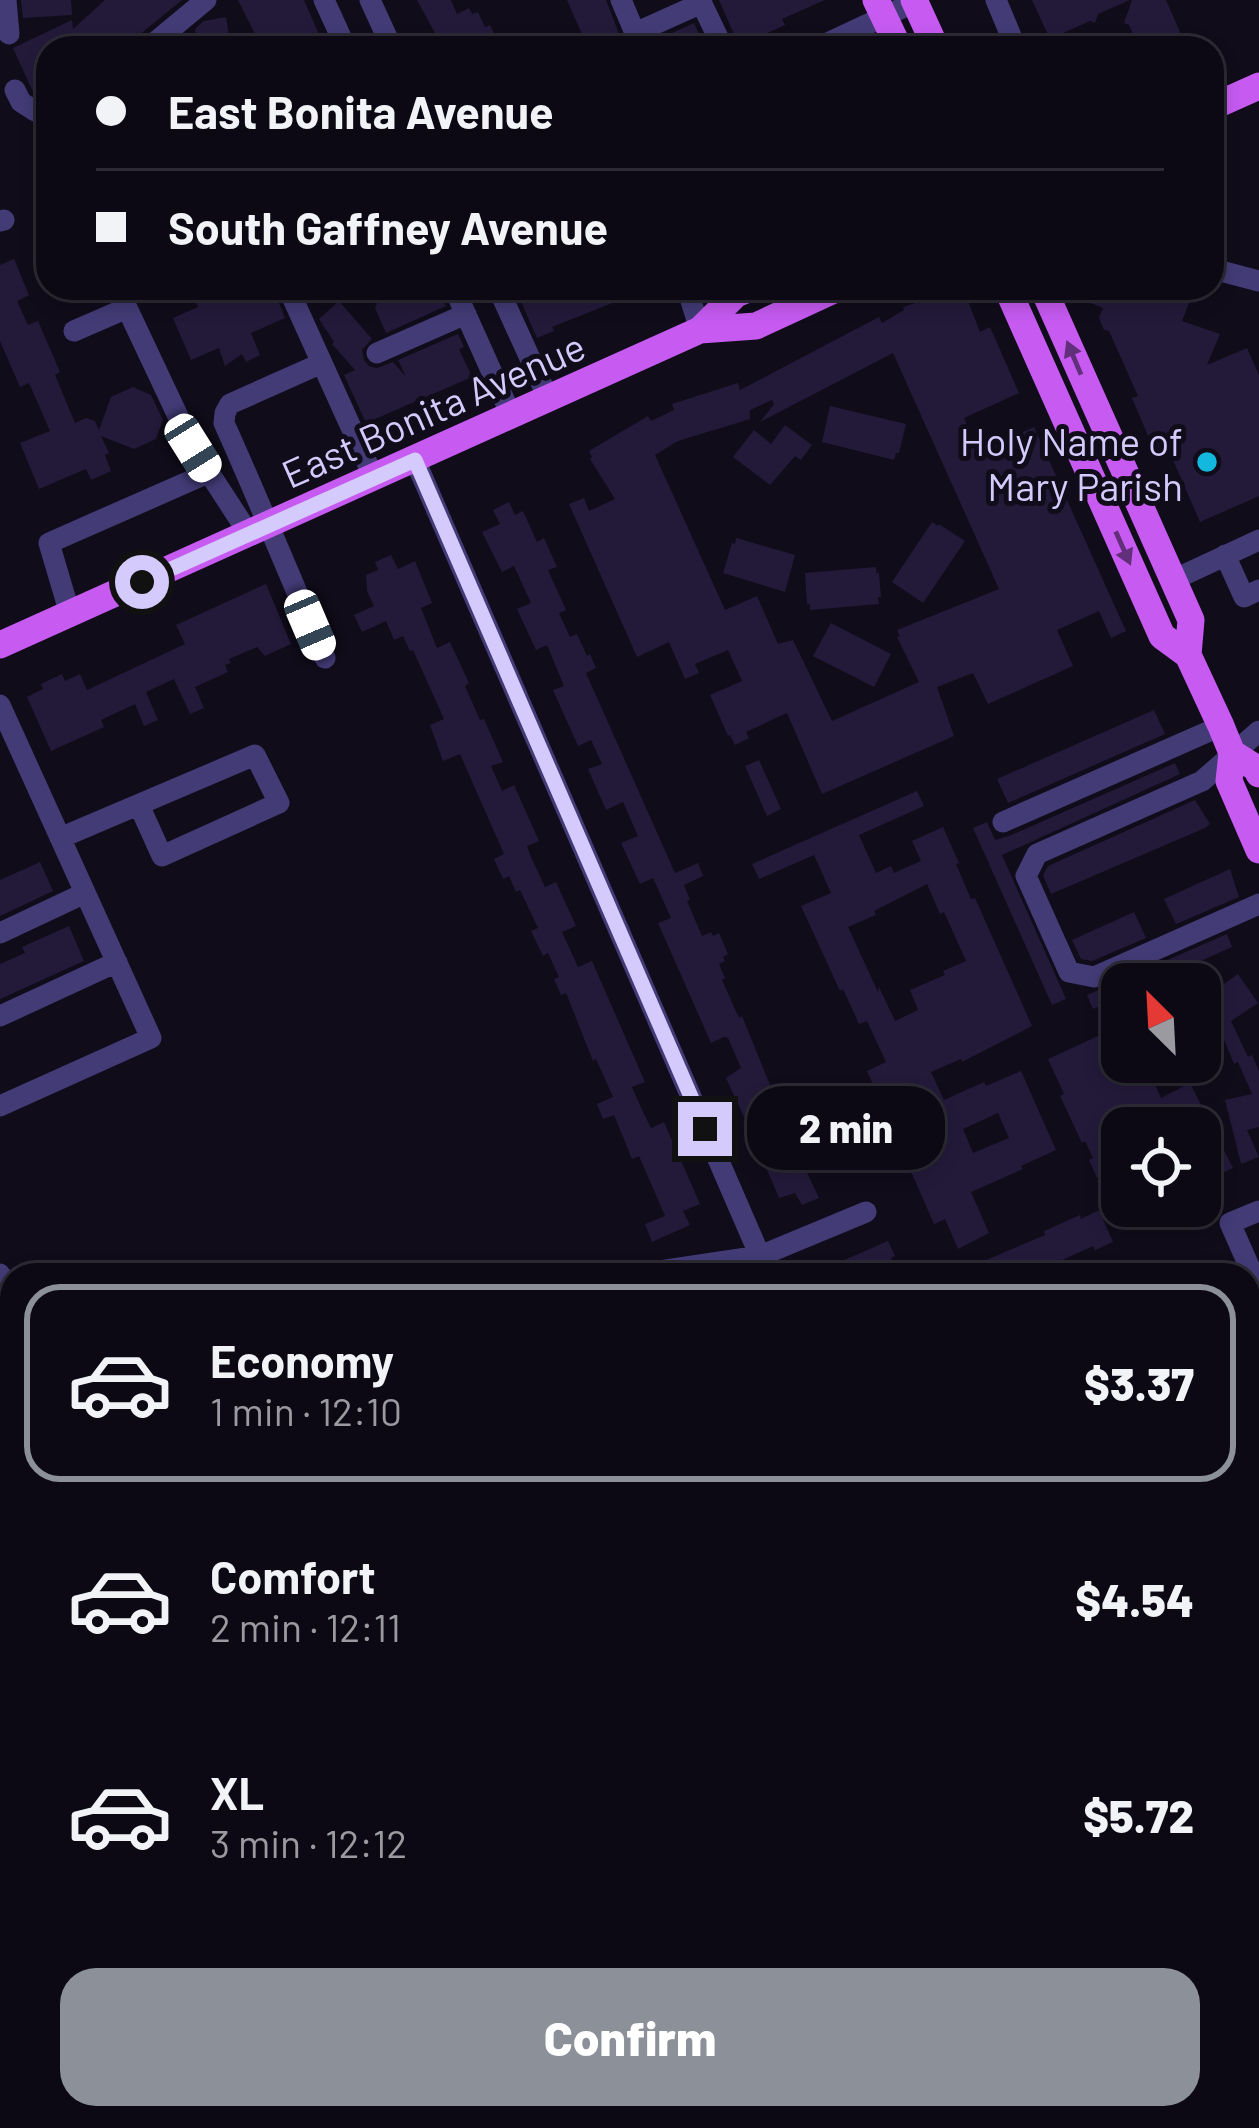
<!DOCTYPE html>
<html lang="en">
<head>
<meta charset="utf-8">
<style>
	:root { --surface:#0c0914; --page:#1a1722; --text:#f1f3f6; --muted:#9a9aa0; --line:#2c2a34; --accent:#8c9099 }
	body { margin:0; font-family:Barlow,sans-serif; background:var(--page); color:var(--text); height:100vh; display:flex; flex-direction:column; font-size:45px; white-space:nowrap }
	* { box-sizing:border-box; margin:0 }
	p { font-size:39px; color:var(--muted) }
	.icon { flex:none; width:66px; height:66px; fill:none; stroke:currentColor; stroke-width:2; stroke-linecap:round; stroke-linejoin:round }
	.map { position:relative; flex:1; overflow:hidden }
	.drawer { position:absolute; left:0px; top:1263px; width:1260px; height:867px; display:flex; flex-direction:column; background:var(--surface); border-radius:36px 36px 0 0; box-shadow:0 6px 18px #0003,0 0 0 3px var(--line) }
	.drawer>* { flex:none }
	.top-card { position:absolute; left:36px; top:36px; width:1188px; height:264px; border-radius:36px; box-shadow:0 6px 18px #0003,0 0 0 3px var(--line); display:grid; align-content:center; height:264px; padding:0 60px; background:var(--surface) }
	.needle { width:78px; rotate:336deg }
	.tools { position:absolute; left:1101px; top:963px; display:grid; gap:24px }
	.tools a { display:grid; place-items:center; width:120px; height:120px; border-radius:24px; background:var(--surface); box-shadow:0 6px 18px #0003,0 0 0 3px var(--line); font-size:60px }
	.end { position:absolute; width:54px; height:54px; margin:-27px; border:15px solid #d4cafb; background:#111; box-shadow:0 0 0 6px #111 }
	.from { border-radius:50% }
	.bubble { position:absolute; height:84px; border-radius:36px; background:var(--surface); box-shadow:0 6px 18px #0003,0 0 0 3px var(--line); font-size:39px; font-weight:800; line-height:84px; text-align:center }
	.car { position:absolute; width:36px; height:72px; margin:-36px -18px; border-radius:15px; box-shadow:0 0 9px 3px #0007; background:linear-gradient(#fff 24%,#345 0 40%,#fff 0 76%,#345 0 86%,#fff 0) }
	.top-card b { display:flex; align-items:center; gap:42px; height:114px; font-size:45px }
	.top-card b+b { border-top:3px solid var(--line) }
	.top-card i { width:30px; height:30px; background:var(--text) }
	ul { padding:21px 0 0; list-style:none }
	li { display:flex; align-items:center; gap:36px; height:198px; margin:0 24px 18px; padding:0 36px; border:6px solid transparent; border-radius:36px }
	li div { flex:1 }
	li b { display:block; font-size:45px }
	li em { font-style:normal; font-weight:800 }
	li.active { border-color:var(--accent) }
	li>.icon { width:108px; height:108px; stroke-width:1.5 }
	.cta { display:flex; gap:24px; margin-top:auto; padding:24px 60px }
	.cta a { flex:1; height:138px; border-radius:36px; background:var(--accent); color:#fff; font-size:48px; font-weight:800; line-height:138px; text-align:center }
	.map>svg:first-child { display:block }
	.building { fill:#231a3a; fill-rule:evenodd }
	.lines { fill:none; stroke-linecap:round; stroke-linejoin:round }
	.minor { stroke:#423b76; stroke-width:21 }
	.major { stroke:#c65af1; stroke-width:27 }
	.tram { stroke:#13b8de; stroke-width:3 }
	.rail { stroke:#13b8de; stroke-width:4.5; stroke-dasharray:18 15; stroke-linecap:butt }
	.oneway { fill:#622f7b }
	.route { stroke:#d4cafb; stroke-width:15 }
	.poi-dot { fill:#13b8de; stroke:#100c1a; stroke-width:4.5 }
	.labels { text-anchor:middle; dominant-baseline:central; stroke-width:10; stroke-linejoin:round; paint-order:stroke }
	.street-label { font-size:39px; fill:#d4cafb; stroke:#100c1a }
	.poi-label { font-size:39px; fill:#d4cafb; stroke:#100c1a; text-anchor:end }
</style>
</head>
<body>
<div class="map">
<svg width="1259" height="2128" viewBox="0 0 1259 2128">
	<rect width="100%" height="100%" fill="#100c1a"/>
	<path class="building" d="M 21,0 L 71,0 L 72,15 L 23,18 Z
		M 105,0 L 182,0 L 138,36 L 129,48 L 48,48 L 48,88 L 36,94 L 33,92 L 13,48 L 72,20 L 73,29 Z
		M 238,0 L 304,0 L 325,48 L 262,48 Z
		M 417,0 L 451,0 L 457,14 L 469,8 L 472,14 L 478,12 L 485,27 L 490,25 L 501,48 L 443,48 Z
		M 567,0 L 606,0 L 621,39 L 632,48 L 641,47 L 694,23 L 706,48 L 588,48 Z
		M 719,0 L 825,0 L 782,19 L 785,25 L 739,46 Z
		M 1032,0 L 1130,0 L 1098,14 L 1095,23 L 1090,21 L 1061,34 L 1059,40 L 1048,35 Z
		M 1132,0 L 1166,0 L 1187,48 L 1139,48 L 1129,25 L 1124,23 Z
		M 226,17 L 231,48 L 202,48 L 200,35 L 196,36 L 195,29 L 204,21 Z
		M 14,259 L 29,295 L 17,301 L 28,325 L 38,321 L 60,372 L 55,375 L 75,423 L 86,418 L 95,421 L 99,430 L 111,397 L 133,387 L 151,395 L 163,420 L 156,439 L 134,449 L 101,436 L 109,453 L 105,455 L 111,471 L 91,480 L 86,469 L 39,489 L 20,443 L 50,431 L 29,383 L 20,387 L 0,341 L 0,265 Z
		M 189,288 L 230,288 L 232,292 L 242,288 L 273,288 L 285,318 L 251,333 L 260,355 L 246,362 L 242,354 L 225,366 L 219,348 L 191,360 L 173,318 L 198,307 Z
		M 372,288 L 432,288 L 436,297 L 441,295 L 446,306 L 386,333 L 375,308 L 378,300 Z
		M 541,288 L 621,288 L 625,298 L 552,327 L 554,331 L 537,338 L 519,297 Z
		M 963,288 L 980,332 L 990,327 L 1019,393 L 964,418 L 979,453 L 1034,427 L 1126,631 L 1111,638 L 1099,611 L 1057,630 L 1073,666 L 988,704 L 973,673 L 937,687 L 954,736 L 822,794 L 787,713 L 746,732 L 749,738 L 735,745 L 730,735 L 728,736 L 710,695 L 742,681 L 728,650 L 695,664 L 699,673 L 685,679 L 669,642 L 637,657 L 569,504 L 584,498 L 589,511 L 615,499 L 590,459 L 592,457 L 589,451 L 648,416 L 651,421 L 674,410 L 672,404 L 738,383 L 740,390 L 879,317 L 882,323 L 904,310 L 903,307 ZM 893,353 L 999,589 L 897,630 L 900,636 L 897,637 L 919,682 L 832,721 L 793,640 L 778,644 L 757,596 L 725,610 L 655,455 L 678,441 L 750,419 L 750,410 L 772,400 L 774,404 L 760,422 Z
		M 1093,288 L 1195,288 L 1182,321 L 1220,334 L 1207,365 L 1247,348 L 1259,375 L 1259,496 L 1200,522 L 1167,446 L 1155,452 L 1132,398 L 1138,396 L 1109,331 L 1104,330 L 1099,318 L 1103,308 L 1088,302 Z
		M 339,301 L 372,339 L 362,350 L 364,360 L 369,366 L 377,368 L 393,362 L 406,377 L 398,360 L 458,334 L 464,347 L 459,349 L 472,377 L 366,423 L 344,375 L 355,370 L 332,344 L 334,342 L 319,319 Z
		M 830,406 L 906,424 L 899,453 L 896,453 L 894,460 L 822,442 Z
		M 785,425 L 812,445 L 801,460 L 795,456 L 770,485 L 733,457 L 754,430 L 771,444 Z
		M 509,502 L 515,515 L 523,511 L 537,542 L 544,538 L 557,567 L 548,570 L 566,610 L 559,613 L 570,637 L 577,634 L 587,656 L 590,654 L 596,668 L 586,673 L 675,873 L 698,863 L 703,876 L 684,885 L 690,900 L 687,901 L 702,936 L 711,932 L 713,936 L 719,933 L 728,954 L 723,957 L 725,961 L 719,964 L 725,978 L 722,980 L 739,1018 L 742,1016 L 777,1102 L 784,1099 L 794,1123 L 804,1118 L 817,1148 L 799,1156 L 819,1198 L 802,1205 L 795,1193 L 779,1198 L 762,1158 L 774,1153 L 765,1129 L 758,1113 L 745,1119 L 726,1078 L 741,1068 L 728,1038 L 724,1037 L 711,1043 L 658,923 L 671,918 L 653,878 L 640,884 L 621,843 L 638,836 L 623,802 L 606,810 L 588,769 L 602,764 L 591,740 L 578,746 L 553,690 L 564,686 L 547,645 L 536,650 L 517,609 L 531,603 L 514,566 L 502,572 L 482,532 L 500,524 L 493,510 Z
		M 932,522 L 938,526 L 939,524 L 965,541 L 923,603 L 892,582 Z
		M 736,538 L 795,555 L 785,592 L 723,573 L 732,543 L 735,544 Z
		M 391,555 L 398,569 L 415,561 L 432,603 L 421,608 L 437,648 L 450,642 L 469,683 L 465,686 L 480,720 L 484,719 L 503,762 L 491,766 L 502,791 L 514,785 L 539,841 L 527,846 L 531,857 L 545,887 L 556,882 L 576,926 L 562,932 L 578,967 L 592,961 L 645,1082 L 632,1087 L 643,1112 L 651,1128 L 664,1122 L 700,1204 L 683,1211 L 690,1225 L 652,1242 L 645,1224 L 665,1216 L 639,1156 L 632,1159 L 614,1115 L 603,1119 L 597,1104 L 613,1097 L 596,1059 L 593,1061 L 566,993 L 561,995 L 554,979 L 559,977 L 548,953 L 543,956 L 531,931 L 538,928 L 520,890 L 516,892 L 509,876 L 503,879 L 494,859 L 504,854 L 460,754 L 443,761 L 430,725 L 444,719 L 413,650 L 410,651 L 403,636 L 394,640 L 386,621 L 362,632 L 354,615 L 374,606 L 367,591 L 366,575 L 378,570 L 375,562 Z
		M 876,567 L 876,573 L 879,573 L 881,597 L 878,597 L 879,604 L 810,610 L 810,604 L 807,604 L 805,573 Z
		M 266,584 L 291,644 L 265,656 L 257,647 L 229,659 L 231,663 L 225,665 L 228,672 L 195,687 L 204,708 L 190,714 L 174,679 L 146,692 L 158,720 L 144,726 L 135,704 L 101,720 L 104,727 L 51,751 L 27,697 L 43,689 L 41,684 L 62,674 L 65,681 L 80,674 L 87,690 L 185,644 L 176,625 Z
		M 831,623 L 891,654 L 874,687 L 813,656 Z
		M 1154,710 L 1165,734 L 1008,803 L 997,779 Z
		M 759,760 L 781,809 L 767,816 L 745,766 Z
		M 1175,763 L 1180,774 L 1002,855 L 1066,999 L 1052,1005 L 973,828 L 987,822 L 995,840 L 1009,836 Z
		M 917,791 L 924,806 L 859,835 L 876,873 L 891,866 L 894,873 L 921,861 L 912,841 L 943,827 L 959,863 L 956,864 L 971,899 L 975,898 L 1032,1026 L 962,1062 L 961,1059 L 931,1072 L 944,1100 L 984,1082 L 986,1086 L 1021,1071 L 1056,1150 L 1021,1166 L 1023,1169 L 971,1192 L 989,1233 L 958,1249 L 945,1219 L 934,1224 L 892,1128 L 914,1118 L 903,1092 L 881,1102 L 867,1071 L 886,1062 L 867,1021 L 859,1024 L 843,989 L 840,991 L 801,906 L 831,893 L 814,855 L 759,879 L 752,864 ZM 927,884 L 940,914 L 944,912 L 966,961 L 943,971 L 945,975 L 910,990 L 918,1010 L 895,1021 L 879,987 L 878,992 L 848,927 L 876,915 L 874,911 ZM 998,1113 L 1009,1138 L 973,1153 L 963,1129 Z
		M 1195,800 L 1210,824 L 1205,828 L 1051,894 L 1043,875 L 1048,866 Z
		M 40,862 L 53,891 L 0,916 L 0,880 Z
		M 1230,869 L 1239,897 L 1176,924 L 1164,899 Z
		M 1134,912 L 1146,938 L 1092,961 L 1081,959 L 1072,940 Z
		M 69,926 L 84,961 L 0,999 L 0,964 L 25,953 L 22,947 Z
		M 1227,934 L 1232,947 L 1149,984 L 1122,984 L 1122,996 L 1093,1009 L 1087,995 Z
		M 1238,974 L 1258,1003 L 1231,1021 L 1248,1057 L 1252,1055 L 1259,1071 L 1259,1127 L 1247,1130 L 1259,1157 L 1241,1164 L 1225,1100 L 1252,1094 L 1238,1062 L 1234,1064 L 1221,1032 L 1200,1047 L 1200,1006 L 1213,996 L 1211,993 Z
		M 1122,1025 L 1122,1062 L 1171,1062 L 1151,1076 L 1161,1098 L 1190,1083 L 1233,1168 L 1220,1174 L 1207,1144 L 1200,1146 L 1200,1128 L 1112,1128 L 1122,1150 L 1122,1225 L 1100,1176 L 1097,1178 L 1089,1160 L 1093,1158 L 1085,1141 L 1082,1143 L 1060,1096 L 1064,1094 L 1048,1059 Z
		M 1099,1210 L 1113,1242 L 1095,1250 L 1093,1246 L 1058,1262 L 1059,1266 L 1038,1275 L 951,1275 L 1045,1235 L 1044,1231 L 1080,1215 L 1081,1219 Z
		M 888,1241 L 895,1256 L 891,1258 L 898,1275 L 810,1275 Z"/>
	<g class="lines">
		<path class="minor" d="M 6,0 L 9,34
			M 324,0 L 346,48
			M 370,0 L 392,48
			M 621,0 L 635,33 L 702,3
			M 700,0 L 723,48
			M 996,0 L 1016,48
			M 148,48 L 206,0
			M 817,48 L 915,2
			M 15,90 L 21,102 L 35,111 L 48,104
			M 0,221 L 4,220
			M 1213,269 L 1259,281
			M 288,288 L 374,478
			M 454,288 L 512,417
			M 498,288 L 549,400
			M 687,288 L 700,330
			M 74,331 L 127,308 L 193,448 L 249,534
			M 377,353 L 466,314
			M 322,363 L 230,404 L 225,413 L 224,423 C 259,501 291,579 325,658
			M 415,460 L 760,1256
			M 1225,555 L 1244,597 L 1259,590
			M 1173,580 L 1259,540
			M 70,614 L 49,543 L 208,473
			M 0,705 L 151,1038 L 0,1106
			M 1259,731 L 1202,781 L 1037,854 L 1026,876 L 1069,972 L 1094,977 L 1259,904
			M 1003,822 L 1221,726
			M 60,838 L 255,755 L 279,803 L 162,856 L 139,805
			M 0,933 L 85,893
			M 0,1016 L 117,962
			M 1259,1211 L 1230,1223 L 1256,1282 L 1259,1282
			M 646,1273 L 760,1256 L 866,1212
			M 0,1274 L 11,1299
			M 1248,1495 L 1259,1493
			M 6,1567 L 12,1581
			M 0,1669 L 12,1664
			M 1248,1679 L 1259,1678
			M 1248,1805 L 1259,1800
			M 0,1839 L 12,1868
			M 1248,1936 L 1259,1931
			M 121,2118 L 125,2128
			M 221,2118 L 226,2128
			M 776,2118 L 784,2128
			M 1148,2118 L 1148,2128
			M 624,2128 L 640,2118"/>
		<path class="major" d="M 876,0 L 899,48
			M 914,0 L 936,48
			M 1212,107 L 1259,86
			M 1007,288 L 1162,636 L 1188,655 L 1221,726 L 1232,753 L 1229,781 L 1259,850
			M 1043,288 L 1191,620 L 1188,655
			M 700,330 L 756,326 L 838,288
			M 0,645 L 700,330 L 736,294 L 751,288
			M 1232,753 L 1256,768 L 1259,774
			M 1248,1418 L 1259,1416
			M 1248,1454 L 1259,1452
			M 0,1735 L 12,1730
			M 0,1774 L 12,1769"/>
		<path class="tram" d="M 1248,1369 L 1259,1368
			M 0,1531 L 12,1529"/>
		<path class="rail" d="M 1248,1333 L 1259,1332
			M 0,1495 L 12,1494
			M 1248,1754 L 1259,1749
			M 403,2128 L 426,2118"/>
	</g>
	<defs><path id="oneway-solid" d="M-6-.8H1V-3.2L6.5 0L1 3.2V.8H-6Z" transform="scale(3)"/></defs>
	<g class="oneway">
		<use href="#oneway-solid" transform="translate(1074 358) rotate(-113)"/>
		<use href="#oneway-solid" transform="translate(1123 548) rotate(66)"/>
	</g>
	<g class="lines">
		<path class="route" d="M 142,582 L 415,460 L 705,1129"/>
	</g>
	<circle class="poi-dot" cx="1207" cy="462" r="12"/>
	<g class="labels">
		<g class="street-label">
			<text transform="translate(433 409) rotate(-24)">East Bonita Avenue</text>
		</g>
		<g class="poi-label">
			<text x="1183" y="440">Holy Name of<tspan x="1183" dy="45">Mary Parish</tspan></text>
		</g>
	</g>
</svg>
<div class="tools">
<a><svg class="needle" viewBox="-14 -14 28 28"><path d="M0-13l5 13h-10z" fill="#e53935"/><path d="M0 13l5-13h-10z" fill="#9a9aa0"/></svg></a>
<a><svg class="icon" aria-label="locate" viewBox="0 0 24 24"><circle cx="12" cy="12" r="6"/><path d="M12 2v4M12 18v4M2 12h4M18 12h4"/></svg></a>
</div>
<i class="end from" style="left:142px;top:582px"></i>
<i class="end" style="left:705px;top:1129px"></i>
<div class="bubble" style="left:747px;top:1086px;width:198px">2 min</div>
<i class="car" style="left:193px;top:448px;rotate:148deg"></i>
<i class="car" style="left:310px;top:625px;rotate:157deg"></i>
<div class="top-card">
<b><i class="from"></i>East Bonita Avenue</b>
<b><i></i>South Gaffney Avenue</b>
</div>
<section class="drawer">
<ul>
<li class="active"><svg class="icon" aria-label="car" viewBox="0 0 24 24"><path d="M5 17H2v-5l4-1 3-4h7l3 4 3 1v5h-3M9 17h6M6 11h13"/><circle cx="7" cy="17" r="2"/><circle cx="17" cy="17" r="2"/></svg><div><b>Economy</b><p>1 min · 12:10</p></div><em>$3.37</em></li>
<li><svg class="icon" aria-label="car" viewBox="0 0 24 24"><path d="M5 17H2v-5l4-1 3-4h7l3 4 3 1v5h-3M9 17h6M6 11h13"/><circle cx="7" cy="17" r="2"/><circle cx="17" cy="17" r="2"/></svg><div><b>Comfort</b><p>2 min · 12:11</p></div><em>$4.54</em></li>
<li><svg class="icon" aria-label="car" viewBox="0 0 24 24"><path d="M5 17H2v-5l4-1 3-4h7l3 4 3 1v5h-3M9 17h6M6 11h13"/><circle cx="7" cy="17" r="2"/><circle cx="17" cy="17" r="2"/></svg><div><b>XL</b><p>3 min · 12:12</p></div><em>$5.72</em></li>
</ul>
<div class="cta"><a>Confirm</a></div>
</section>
</div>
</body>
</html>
